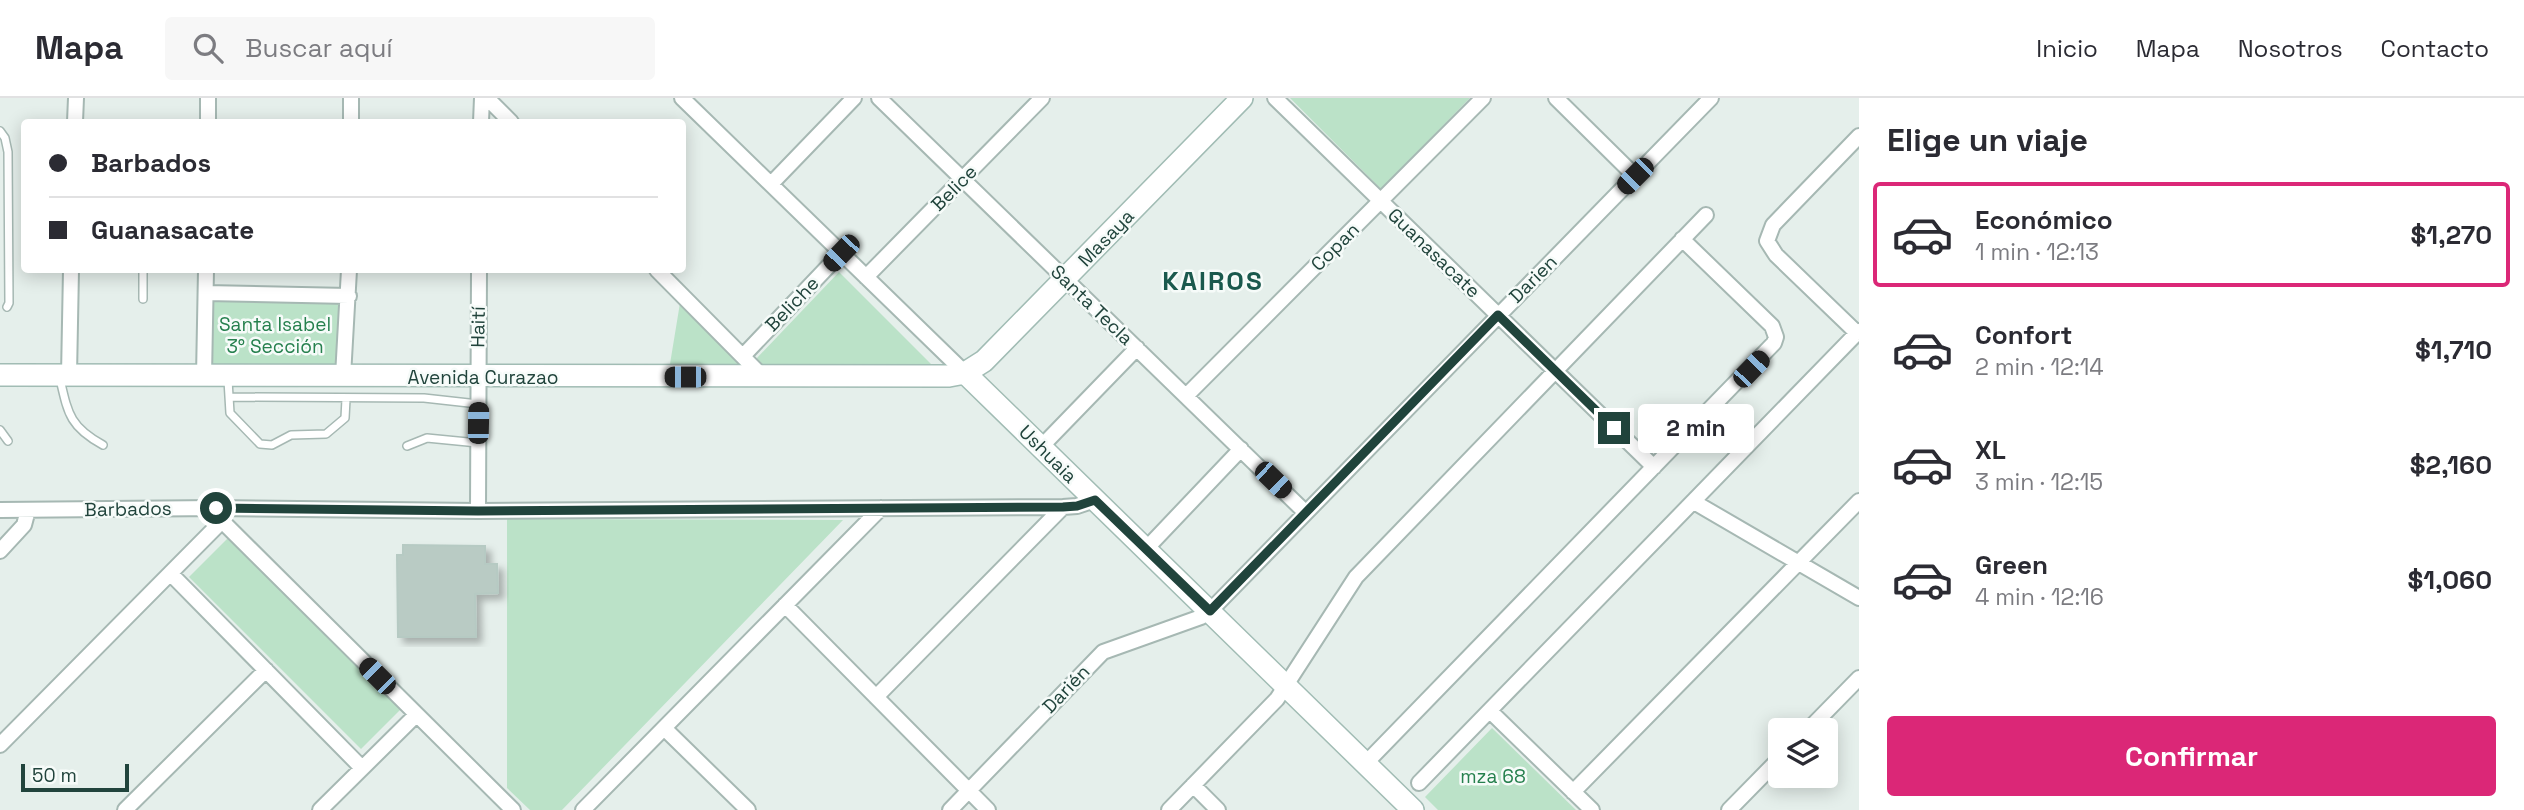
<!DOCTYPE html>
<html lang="es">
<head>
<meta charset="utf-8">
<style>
	:root { --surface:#fff; --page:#f7f7f7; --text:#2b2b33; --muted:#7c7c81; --line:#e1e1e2; --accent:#db2777 }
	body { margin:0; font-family:"Space Grotesk",sans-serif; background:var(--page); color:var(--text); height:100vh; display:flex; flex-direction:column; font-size:26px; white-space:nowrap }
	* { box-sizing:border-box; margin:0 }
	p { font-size:23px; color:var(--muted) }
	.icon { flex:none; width:38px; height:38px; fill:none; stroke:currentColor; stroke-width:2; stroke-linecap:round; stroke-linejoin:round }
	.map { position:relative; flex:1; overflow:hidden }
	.sheet { display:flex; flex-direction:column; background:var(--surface); width:665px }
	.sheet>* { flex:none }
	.top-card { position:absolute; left:21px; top:21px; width:665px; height:154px; border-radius:7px; box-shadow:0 4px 18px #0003; display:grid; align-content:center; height:154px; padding:0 28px; background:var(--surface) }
	.tools { position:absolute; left:1768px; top:620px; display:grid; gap:14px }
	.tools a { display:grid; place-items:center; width:70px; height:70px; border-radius:7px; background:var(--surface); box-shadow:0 4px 18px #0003; font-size:35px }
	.scale { position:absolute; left:21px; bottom:18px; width:108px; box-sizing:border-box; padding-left:7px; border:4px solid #21443c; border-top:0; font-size:19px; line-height:24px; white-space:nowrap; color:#21443c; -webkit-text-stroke:5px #f6fbf9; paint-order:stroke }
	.end { position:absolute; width:32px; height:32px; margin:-16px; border:9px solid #21443c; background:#fff; box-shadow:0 0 0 4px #fff }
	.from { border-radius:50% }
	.bubble { position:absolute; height:49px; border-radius:7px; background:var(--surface); box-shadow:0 4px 18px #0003; font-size:23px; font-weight:700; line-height:49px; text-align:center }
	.car { position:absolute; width:21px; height:42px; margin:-21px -10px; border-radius:9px; box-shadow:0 0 5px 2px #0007; background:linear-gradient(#222 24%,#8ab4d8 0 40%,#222 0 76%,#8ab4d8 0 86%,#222 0) }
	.top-card b { display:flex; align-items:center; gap:24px; height:66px; font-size:26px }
	.top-card b+b { border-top:2px solid var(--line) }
	.top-card i { width:18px; height:18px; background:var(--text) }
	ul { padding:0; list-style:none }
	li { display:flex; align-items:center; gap:21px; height:105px; margin:0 14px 10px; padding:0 14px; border:4px solid transparent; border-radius:7px }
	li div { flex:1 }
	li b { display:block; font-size:26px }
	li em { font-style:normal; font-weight:700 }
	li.selected { border-color:var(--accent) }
	li>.icon { width:63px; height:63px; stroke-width:1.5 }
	h2 { padding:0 28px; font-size:32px; line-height:84px }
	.primary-button { display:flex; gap:14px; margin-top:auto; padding:14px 28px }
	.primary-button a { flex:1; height:80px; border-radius:7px; background:var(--accent); color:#fff; font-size:28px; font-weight:700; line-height:80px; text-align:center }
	header { display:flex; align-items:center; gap:42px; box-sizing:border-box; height:98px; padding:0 35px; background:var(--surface); border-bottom:2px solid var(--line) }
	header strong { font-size:33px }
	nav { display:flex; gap:38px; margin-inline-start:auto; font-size:24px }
	.search { width:490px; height:63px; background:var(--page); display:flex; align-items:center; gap:18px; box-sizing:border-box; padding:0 24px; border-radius:7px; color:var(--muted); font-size:26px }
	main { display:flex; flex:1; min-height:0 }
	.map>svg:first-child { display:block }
	.green { fill:#bbe2c8 }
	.building { fill:#b9cbc4; stroke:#b6cac3; stroke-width:2; filter:url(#shadow) }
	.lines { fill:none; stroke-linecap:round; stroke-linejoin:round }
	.lane-casing { stroke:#a6b8b3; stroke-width:10 }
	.street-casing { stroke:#a6b8b3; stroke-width:18 }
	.secondary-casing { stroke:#a1bcb4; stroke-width:24 }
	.lane { stroke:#fff; stroke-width:7 }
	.street { stroke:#fff; stroke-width:14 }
	.secondary { stroke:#fff; stroke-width:21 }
	.route { stroke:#21443c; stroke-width:9 }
	.labels { text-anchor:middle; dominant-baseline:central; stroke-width:5; stroke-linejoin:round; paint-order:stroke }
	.street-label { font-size:19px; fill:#21443c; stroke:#f6fbf9 }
	.park-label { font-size:19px; fill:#26804e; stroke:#f6fbf9 }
	.district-label { font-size:26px; font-weight:bold; letter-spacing:2px; fill:#1a594d; stroke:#f6fbf9 }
</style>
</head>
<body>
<header>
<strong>Mapa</strong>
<div class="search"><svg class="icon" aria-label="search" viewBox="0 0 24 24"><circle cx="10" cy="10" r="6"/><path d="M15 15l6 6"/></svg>Buscar aquí</div>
<nav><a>Inicio</a><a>Mapa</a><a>Nosotros</a><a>Contacto</a></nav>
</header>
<main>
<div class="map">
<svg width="1859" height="712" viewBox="0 0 1859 712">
	<defs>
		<filter id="shadow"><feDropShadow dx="5.5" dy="5.5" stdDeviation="3.5" flood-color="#0004"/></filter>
	</defs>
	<rect width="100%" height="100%" fill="#e5efeb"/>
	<path class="green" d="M 1290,0 L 1470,0 L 1381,91 Z
		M 839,174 L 941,276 L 766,271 L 756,261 Z
		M 207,199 L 343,202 L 342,274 L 207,273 Z
		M 680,205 L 750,271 L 669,272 Z
		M 507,421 L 843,422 L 562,712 L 530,712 L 507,690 Z
		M 229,439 L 401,611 L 361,651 L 189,479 Z
		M 1492,630 L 1576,712 L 1438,712 L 1425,699 Z"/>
	<path class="building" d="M 403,447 L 485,448 L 485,466 L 497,466 L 498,495 L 475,496 L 476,539 L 398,539 L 397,457 L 403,457 Z"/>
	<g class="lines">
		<defs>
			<path id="lane" d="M 0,33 L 5,40 L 8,54 L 9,205 L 7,209
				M 143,172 L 143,201
				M 60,281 C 68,316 70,329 103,347
				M 228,282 L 230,315 L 260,346 L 272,347 L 291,337 L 326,336 L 345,320 L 346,301
				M 231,299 L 424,300 L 478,306
				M 0,332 L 8,343
				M 407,348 L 427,340 L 478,345"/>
			<path id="street" d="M 487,0 L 511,24
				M 682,0 L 965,275
				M 879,0 L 1305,414
				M 1275,0 L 1654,369
				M 1556,0 L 1635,78
				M 75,24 L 76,0
				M 208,24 L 208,0
				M 351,24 L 351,0
				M 481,24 L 482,0
				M 771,86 L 854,0
				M 657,172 L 763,279
				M 866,179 L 1042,0
				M 206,195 L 349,198
				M 1857,235 L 1776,157 L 1767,143 L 1773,127 L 1859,38
				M 743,258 L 841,155
				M 69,277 L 71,172
				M 204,278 L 206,172
				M 343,278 L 349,172
				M 1186,298 L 1483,0
				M 1041,349 L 1137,250
				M 1694,404 L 1859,500
				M 216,410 L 222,423 L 513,712
				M 0,412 L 216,410 L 478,413 L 1063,409 L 1077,408 L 1095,402
				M 478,413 L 479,172
				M 1146,451 L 1241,351
				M 0,453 L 24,427 L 28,412
				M 171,476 L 362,670
				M 785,507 L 988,712
				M 876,599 L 1063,409
				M 1490,613 L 1592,712
				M 664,630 L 748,712
				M 1808,632 L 1859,580
				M 0,647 L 222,423
				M 1365,666 L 1774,245 L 1776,239 L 1772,228 L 1682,141
				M 1419,685 L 1859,233
				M 1193,687 L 1218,712
				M 1573,694 L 1859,403
				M 125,712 L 266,572
				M 320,712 L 416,617
				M 583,712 L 881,410
				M 950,712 L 1103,554 L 1201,519 L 1210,513 L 1711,0
				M 1169,712 L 1277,601 L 1356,479 L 1706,117
				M 1729,712 L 1780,660"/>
			<path id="secondary" d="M 965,275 L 1413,712
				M 0,277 L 949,278 L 965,275 L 984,263 L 1242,0"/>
		</defs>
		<use href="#lane" class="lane-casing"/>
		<use href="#street" class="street-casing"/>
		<use href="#secondary" class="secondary-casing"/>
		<use href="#lane" class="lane"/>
		<use href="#street" class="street"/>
		<use href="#secondary" class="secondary"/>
	</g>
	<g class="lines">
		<path class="route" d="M 216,410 L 478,413 L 1063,409 L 1077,408 L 1095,402 L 1210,513 L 1498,217 L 1614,330"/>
	</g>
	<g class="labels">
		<g class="street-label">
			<text transform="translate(954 90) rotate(-45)">Belice</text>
			<text transform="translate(1106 140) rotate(-46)">Masaya</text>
			<text transform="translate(1335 149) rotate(-45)">Copan</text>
			<text transform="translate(1434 155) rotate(44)">Guanasacate</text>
			<text transform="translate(1533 181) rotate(-45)">Darien</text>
			<text transform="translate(792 206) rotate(-46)">Beliche</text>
			<text transform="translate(1092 207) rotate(44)">Santa Tecla</text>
			<text transform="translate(478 229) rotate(-89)">Haití</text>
			<text x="483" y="279">Avenida Curazao</text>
			<text transform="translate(1048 356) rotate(45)">Ushuaia</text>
			<text transform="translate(128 411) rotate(-1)">Barbados</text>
			<text transform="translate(1066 591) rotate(-46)">Darién</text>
		</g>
		<g class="park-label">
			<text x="275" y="226">Santa Isabel<tspan x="275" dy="22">3° Sección</tspan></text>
			<text x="1493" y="678">mza 68</text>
		</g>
		<g class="district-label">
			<text x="1213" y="183">KAIROS</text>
		</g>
	</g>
</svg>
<div class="tools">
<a><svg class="icon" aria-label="layers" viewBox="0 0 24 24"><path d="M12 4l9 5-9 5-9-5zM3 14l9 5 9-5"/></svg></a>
</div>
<div class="scale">50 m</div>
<i class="end from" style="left:216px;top:410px"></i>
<i class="end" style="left:1614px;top:330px"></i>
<div class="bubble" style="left:1638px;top:306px;width:116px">2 min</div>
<i class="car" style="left:1635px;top:78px;rotate:225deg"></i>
<i class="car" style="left:841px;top:155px;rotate:224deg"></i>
<i class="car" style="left:1751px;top:271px;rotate:44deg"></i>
<i class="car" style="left:685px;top:279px;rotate:270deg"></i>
<i class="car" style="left:478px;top:325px;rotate:1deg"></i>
<i class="car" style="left:1273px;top:382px;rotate:134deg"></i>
<i class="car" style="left:377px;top:578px;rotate:315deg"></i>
<div class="top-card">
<b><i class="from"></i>Barbados</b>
<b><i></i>Guanasacate</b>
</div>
</div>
<section class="sheet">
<h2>Elige un viaje</h2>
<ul>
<li class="selected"><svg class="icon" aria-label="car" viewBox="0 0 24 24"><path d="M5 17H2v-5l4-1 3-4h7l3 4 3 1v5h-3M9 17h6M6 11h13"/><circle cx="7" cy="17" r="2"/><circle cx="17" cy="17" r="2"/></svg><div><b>Económico</b><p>1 min · 12:13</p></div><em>$1,270</em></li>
<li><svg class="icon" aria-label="car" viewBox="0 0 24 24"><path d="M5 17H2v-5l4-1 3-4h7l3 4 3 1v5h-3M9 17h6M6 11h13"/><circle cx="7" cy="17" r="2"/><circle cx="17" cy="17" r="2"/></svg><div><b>Confort</b><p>2 min · 12:14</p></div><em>$1,710</em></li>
<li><svg class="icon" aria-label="car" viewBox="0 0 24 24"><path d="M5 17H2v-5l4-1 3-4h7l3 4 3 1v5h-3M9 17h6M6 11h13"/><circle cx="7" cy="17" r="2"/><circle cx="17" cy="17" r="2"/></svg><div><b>XL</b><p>3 min · 12:15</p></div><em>$2,160</em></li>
<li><svg class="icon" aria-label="car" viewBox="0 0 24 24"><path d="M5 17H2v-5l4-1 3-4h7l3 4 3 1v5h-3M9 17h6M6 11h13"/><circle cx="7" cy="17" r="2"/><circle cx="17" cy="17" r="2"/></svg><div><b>Green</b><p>4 min · 12:16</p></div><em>$1,060</em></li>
</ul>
<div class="primary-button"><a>Confirmar</a></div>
</section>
</main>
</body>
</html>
